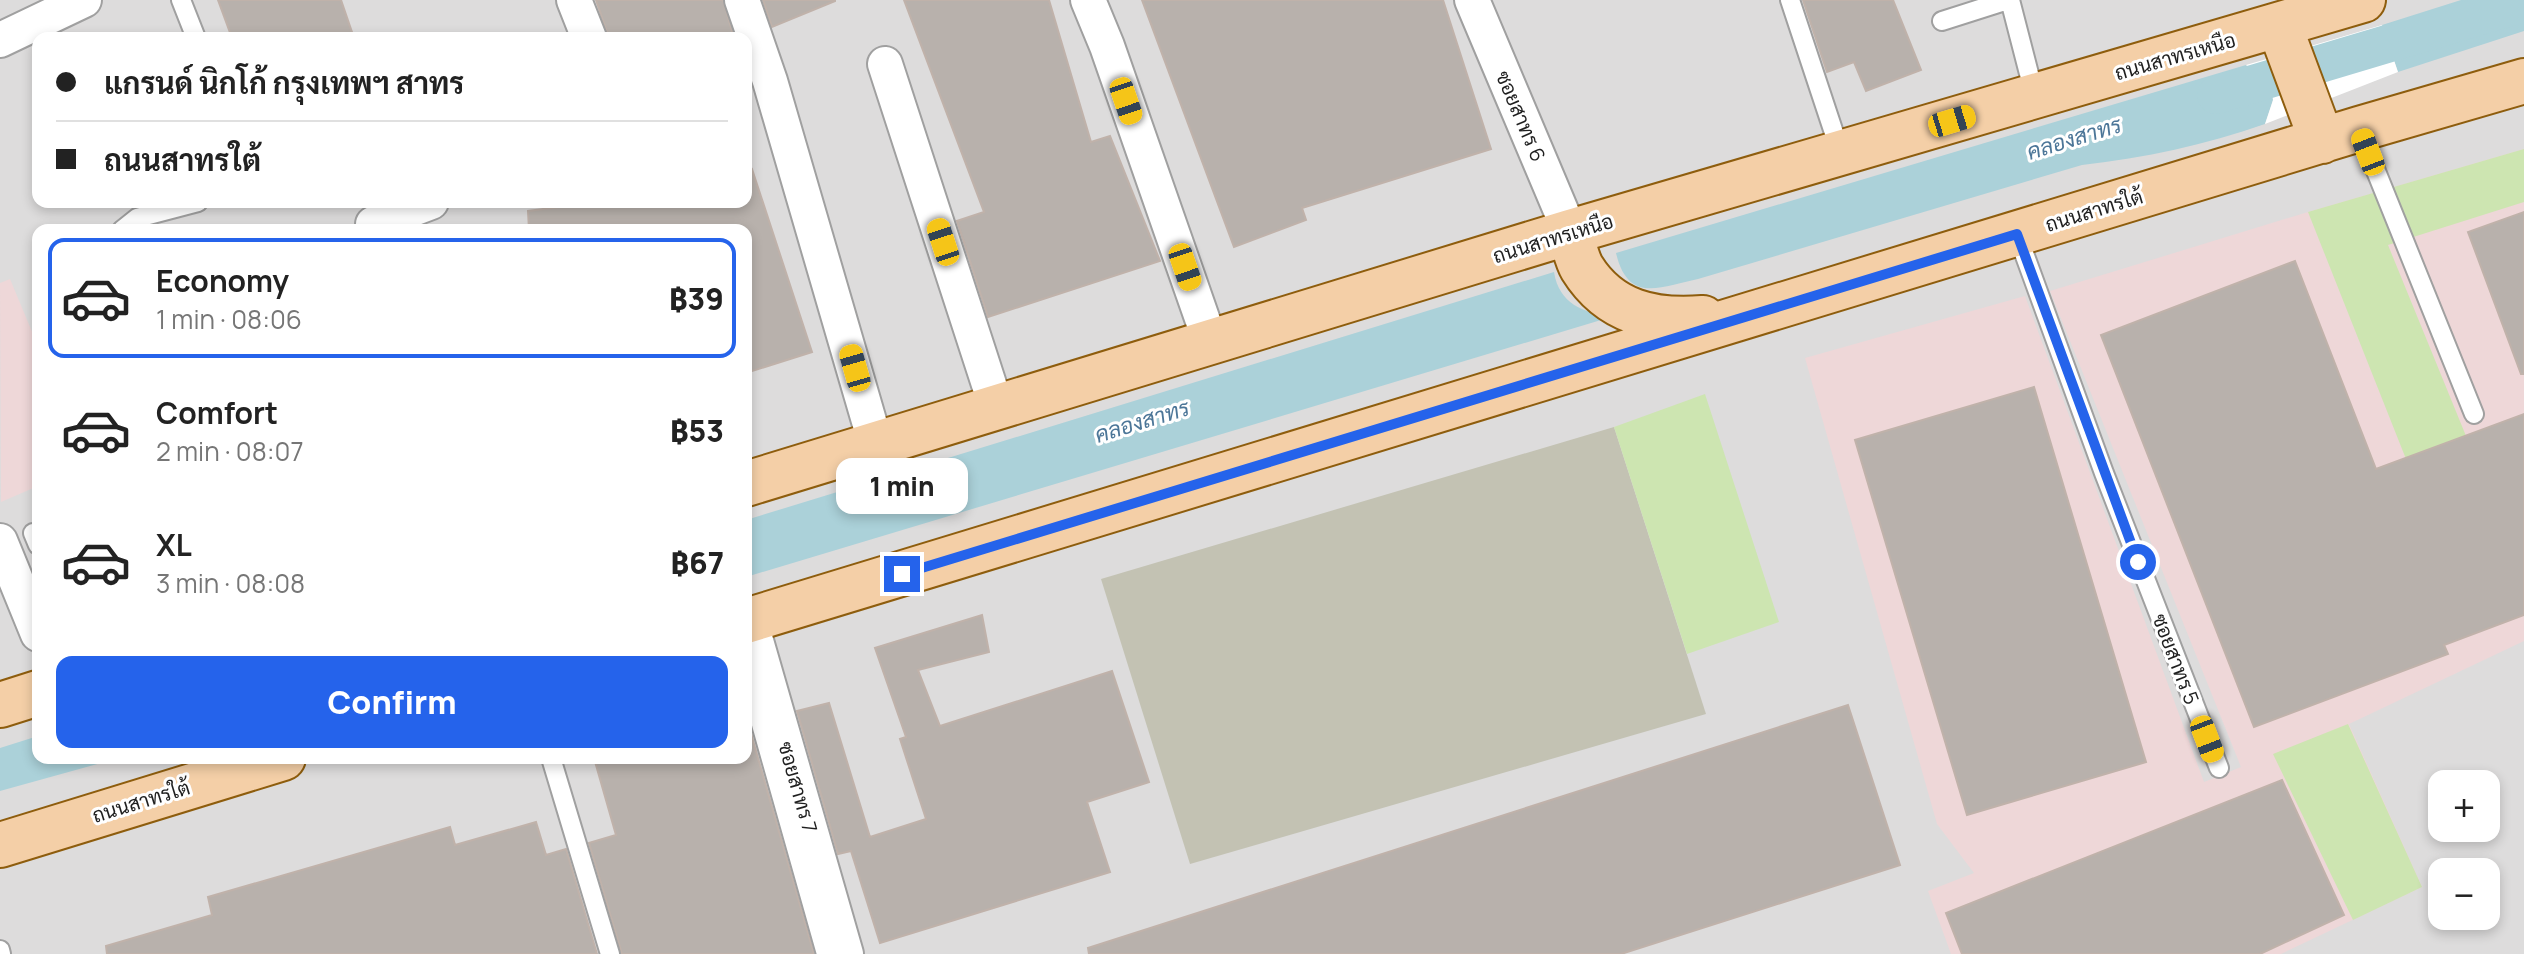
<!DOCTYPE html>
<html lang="en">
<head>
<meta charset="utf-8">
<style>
	:root { --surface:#fff; --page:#f2f2f2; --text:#222; --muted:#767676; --line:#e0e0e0; --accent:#2563eb }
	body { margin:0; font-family:Manrope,Sarabun,sans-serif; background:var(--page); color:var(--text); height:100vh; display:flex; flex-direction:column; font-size:30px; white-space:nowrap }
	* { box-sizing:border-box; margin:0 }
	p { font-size:26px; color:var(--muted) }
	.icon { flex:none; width:44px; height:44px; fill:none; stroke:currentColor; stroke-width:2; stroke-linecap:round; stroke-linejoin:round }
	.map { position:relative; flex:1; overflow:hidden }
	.side { position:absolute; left:32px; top:224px; width:720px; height:540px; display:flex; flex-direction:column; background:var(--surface); border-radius:16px; box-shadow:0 4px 12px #0003 }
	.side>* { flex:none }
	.banner { position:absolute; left:32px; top:32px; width:720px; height:176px; border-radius:16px; box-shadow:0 4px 12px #0003; display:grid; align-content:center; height:176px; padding:0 24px; background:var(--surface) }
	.controls { position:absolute; left:2428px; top:770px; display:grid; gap:16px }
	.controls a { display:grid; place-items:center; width:72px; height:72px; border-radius:16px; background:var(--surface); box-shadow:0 4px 12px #0003; font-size:40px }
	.end { position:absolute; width:36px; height:36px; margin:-18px; border:10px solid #2563eb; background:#fff; box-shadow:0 0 0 4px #fff }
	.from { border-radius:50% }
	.bubble { position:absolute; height:56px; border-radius:16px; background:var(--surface); box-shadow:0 4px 12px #0003; font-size:26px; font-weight:800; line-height:56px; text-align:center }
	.car { position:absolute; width:24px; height:48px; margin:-24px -12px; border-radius:10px; box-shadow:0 0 6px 2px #0007; background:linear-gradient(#f5c518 24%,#345 0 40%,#f5c518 0 76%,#345 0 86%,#f5c518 0) }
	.banner b { display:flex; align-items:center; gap:28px; height:76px; font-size:30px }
	.banner b+b { border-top:2px solid var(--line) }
	.banner i { width:20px; height:20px; background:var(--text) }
	ul { padding:14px 0 0; list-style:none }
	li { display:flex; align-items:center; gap:24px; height:120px; margin:0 16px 12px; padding:0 8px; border:4px solid transparent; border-radius:16px }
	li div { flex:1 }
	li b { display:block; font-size:30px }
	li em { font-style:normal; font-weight:800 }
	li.on { border-color:var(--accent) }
	li>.icon { width:72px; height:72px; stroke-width:1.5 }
	.primary-button { display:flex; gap:16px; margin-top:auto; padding:16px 24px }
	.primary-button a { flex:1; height:92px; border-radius:16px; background:var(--accent); color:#fff; font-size:32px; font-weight:800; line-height:92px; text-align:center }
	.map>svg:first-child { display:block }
	.residential { fill:#dddcdc; fill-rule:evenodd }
	.commercial { fill:#eed7d8 }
	.construction { fill:#c3c2b3 }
	.grass { fill:#cde5b1 }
	.water { fill:#abd1d9 }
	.pier { fill:#fff }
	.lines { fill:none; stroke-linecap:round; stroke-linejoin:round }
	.canal { stroke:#abd1d9; stroke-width:38 }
	.building { fill:#b8b1ac; stroke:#c0b2aa; stroke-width:2 }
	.service-casing { stroke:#a0a0a0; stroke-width:22 }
	.minor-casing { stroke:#a0a0a0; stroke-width:38 }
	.primary-casing { stroke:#8e5d0d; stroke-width:48 }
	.service { stroke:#fff; stroke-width:18 }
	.minor { stroke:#fff; stroke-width:34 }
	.primary { stroke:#f4cfa7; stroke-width:44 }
	.route { stroke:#2563eb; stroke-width:10 }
	.labels { text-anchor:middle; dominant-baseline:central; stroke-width:6; stroke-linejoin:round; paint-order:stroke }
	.street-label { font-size:20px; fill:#1f1f1f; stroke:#fff }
	.water-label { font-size:22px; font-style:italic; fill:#4c7698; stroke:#fff }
</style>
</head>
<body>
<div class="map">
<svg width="2524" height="954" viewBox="0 0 2524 954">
	<rect width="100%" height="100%" fill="#efece7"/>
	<path class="residential" d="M 0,0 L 2524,0 L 2524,954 L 0,954 ZM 38,38 L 746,38 L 746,202 L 38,202 ZM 38,230 L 746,230 L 746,758 L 38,758 ZM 2442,784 L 2486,784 L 2486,828 L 2442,828 ZM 2442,872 L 2486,872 L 2486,916 L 2442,916 Z"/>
	<path class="commercial" d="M 2524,149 L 2524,641 L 2349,724 L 2422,887 L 2281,954 L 1951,954 L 1928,891 L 1974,873 L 1937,824 L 1805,358 L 2025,296 L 2204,782 L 2241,767 L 2050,291 L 2308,212 Z
		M 10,279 L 38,346 L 38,486 L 1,502 L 0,283 Z"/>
	<path class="construction" d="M 1614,427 L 1706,714 L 1190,864 L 1101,579 Z"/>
	<path class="grass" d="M 2524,149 L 2524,202 L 2388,245 L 2466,436 L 2406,459 L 2308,212 Z
		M 1705,394 L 1779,622 L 1687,654 L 1614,427 Z
		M 2348,724 L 2422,887 L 2353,920 L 2273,754 Z"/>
	<path class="water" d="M 2461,0 L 2524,0 L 2524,31 L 2398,72 L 2382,25 Z
		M 2246,65 L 2271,85 L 2273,100 L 2265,124 C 2205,145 2145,158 2082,165 L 1698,279 C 1660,287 1628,304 1616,253 Z
		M 1554,272 C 1559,304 1583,312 1611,317 L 746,577 L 746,520 Z
		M 38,736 L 38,758 L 119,758 L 0,791 L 0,748 Z"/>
	<path class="pier" d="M 2382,25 L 2398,72 L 2265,124 L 2273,100 L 2271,86 L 2246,65 Z"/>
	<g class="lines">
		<path class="canal" d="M 2216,95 L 2524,3"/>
	</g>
	<path class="building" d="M 218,0 L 341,0 L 354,38 L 232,38 Z
		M 596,0 L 723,0 L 734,38 L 609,38 Z
		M 763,0 L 835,0 L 835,1 L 772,27 Z
		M 904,0 L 1049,0 L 1091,142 L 1110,136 L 1160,261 L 988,317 L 957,221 L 984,212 Z
		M 1142,0 L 1443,0 L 1491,149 L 1302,208 L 1306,220 L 1234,247 Z
		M 1803,0 L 1893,0 L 1921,70 L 1866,91 L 1854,62 L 1827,72 Z
		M 752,169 L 812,352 L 746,373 L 746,230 L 529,230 L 528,211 L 599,202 L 746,202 L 746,170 Z
		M 2524,212 L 2524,374 L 2521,374 L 2468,232 Z
		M 2295,261 L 2376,469 L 2524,414 L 2524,615 L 2444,645 L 2448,654 L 2254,727 L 2101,335 Z
		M 2034,387 L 2146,762 L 1967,815 L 1855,440 Z
		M 982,615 L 989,652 L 918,670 L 940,726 L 1112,671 L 1149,782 L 1087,802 L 1110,872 L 880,943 L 851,851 L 838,854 L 797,711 L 829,703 L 870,837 L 926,819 L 900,739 L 906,737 L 875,648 Z
		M 1848,705 L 1900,865 L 1621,954 L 1089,954 L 1088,948 Z
		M 748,723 L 814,954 L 622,954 L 589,843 L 616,835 L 594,758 L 746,758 L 746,724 Z
		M 2282,780 L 2344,915 L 2260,954 L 1962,954 L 1946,913 Z
		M 536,822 L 546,855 L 566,849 L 597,954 L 107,954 L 106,946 L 212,915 L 208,897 L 450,827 L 455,845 Z"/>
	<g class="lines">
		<defs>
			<path id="service" d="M 181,0 L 196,38
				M 1790,0 L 1841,154
				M 2010,0 L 2035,97
				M 1942,21 L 2008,0
				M 2359,129 L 2474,414
				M 122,230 L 137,218 L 198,202
				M 2017,234 L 2104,473 L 2219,768
				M 33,533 L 38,545
				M 746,671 L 826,954
				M 551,758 L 610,954
				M 0,950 L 1,954"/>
			<path id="minor" d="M 574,0 L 589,38
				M 742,0 L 770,81 L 876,445
				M 1088,0 L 1107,46 L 1210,341
				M 1472,0 L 1570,232
				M 0,40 L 84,0
				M 885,64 L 997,409
				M 376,230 L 373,224 L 431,202
				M 0,541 L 38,634
				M 750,620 L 846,954"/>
			<path id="primary" d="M 2279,25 L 2322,141
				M 1570,232 C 1574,244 1576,258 1582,268 C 1610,313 1654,322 1703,318
				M 746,484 L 1570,232 L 2363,0
				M 746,621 L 2359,129 L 2524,81
				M 0,705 L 38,693
				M 0,845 L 283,758"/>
		</defs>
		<use href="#service" class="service-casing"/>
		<use href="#minor" class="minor-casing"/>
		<use href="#primary" class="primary-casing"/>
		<use href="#service" class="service"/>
		<use href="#minor" class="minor"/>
		<use href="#primary" class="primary"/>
	</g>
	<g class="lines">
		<path class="route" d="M 902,574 L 2017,234 L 2138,562"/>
	</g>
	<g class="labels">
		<g class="street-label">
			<text transform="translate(2175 56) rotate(-16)">ถนนสาทรเหนือ</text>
			<text transform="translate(1521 116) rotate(67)">ซอยสาทร 6</text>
			<text transform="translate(2094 210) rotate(-17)">ถนนสาทรใต้</text>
			<text transform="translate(1553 238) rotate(-17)">ถนนสาทรเหนือ</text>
			<text transform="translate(2176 659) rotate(69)">ซอยสาทร 5</text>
			<text transform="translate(798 787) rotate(74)">ซอยสาทร 7</text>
			<text transform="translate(141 801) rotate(-17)">ถนนสาทรใต้</text>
		</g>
		<g class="water-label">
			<text transform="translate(2074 138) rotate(-17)">คลองสาทร</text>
			<text transform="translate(1142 421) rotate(-17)">คลองสาทร</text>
		</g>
	</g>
</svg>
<div class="controls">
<a>+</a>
<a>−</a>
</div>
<i class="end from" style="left:2138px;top:562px"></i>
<i class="end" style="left:902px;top:574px"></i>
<div class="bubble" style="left:836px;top:458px;width:132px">1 min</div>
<i class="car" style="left:1126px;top:101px;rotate:161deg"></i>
<i class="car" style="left:1952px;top:121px;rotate:73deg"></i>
<i class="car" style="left:2368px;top:152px;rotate:339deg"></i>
<i class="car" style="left:943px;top:242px;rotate:342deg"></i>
<i class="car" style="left:1185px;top:267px;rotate:161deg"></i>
<i class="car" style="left:855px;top:368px;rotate:344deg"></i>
<i class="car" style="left:2207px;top:739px;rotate:159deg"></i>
<div class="banner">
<b><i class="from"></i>แกรนด์ นิกโก้ กรุงเทพฯ สาทร</b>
<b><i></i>ถนนสาทรใต้</b>
</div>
<section class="side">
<ul>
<li class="on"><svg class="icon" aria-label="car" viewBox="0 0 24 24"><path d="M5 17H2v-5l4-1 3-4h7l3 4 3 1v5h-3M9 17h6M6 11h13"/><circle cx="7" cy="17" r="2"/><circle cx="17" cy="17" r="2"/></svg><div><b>Economy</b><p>1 min · 08:06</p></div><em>฿39</em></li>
<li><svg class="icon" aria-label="car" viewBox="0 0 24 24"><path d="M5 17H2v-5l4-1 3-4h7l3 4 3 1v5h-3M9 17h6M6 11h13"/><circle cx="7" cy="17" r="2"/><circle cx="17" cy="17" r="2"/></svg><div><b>Comfort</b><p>2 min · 08:07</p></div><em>฿53</em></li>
<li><svg class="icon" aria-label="car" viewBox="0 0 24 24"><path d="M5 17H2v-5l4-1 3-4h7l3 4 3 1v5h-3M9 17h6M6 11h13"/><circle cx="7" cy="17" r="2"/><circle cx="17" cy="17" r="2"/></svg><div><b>XL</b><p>3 min · 08:08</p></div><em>฿67</em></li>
</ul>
<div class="primary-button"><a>Confirm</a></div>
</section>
</div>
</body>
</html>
